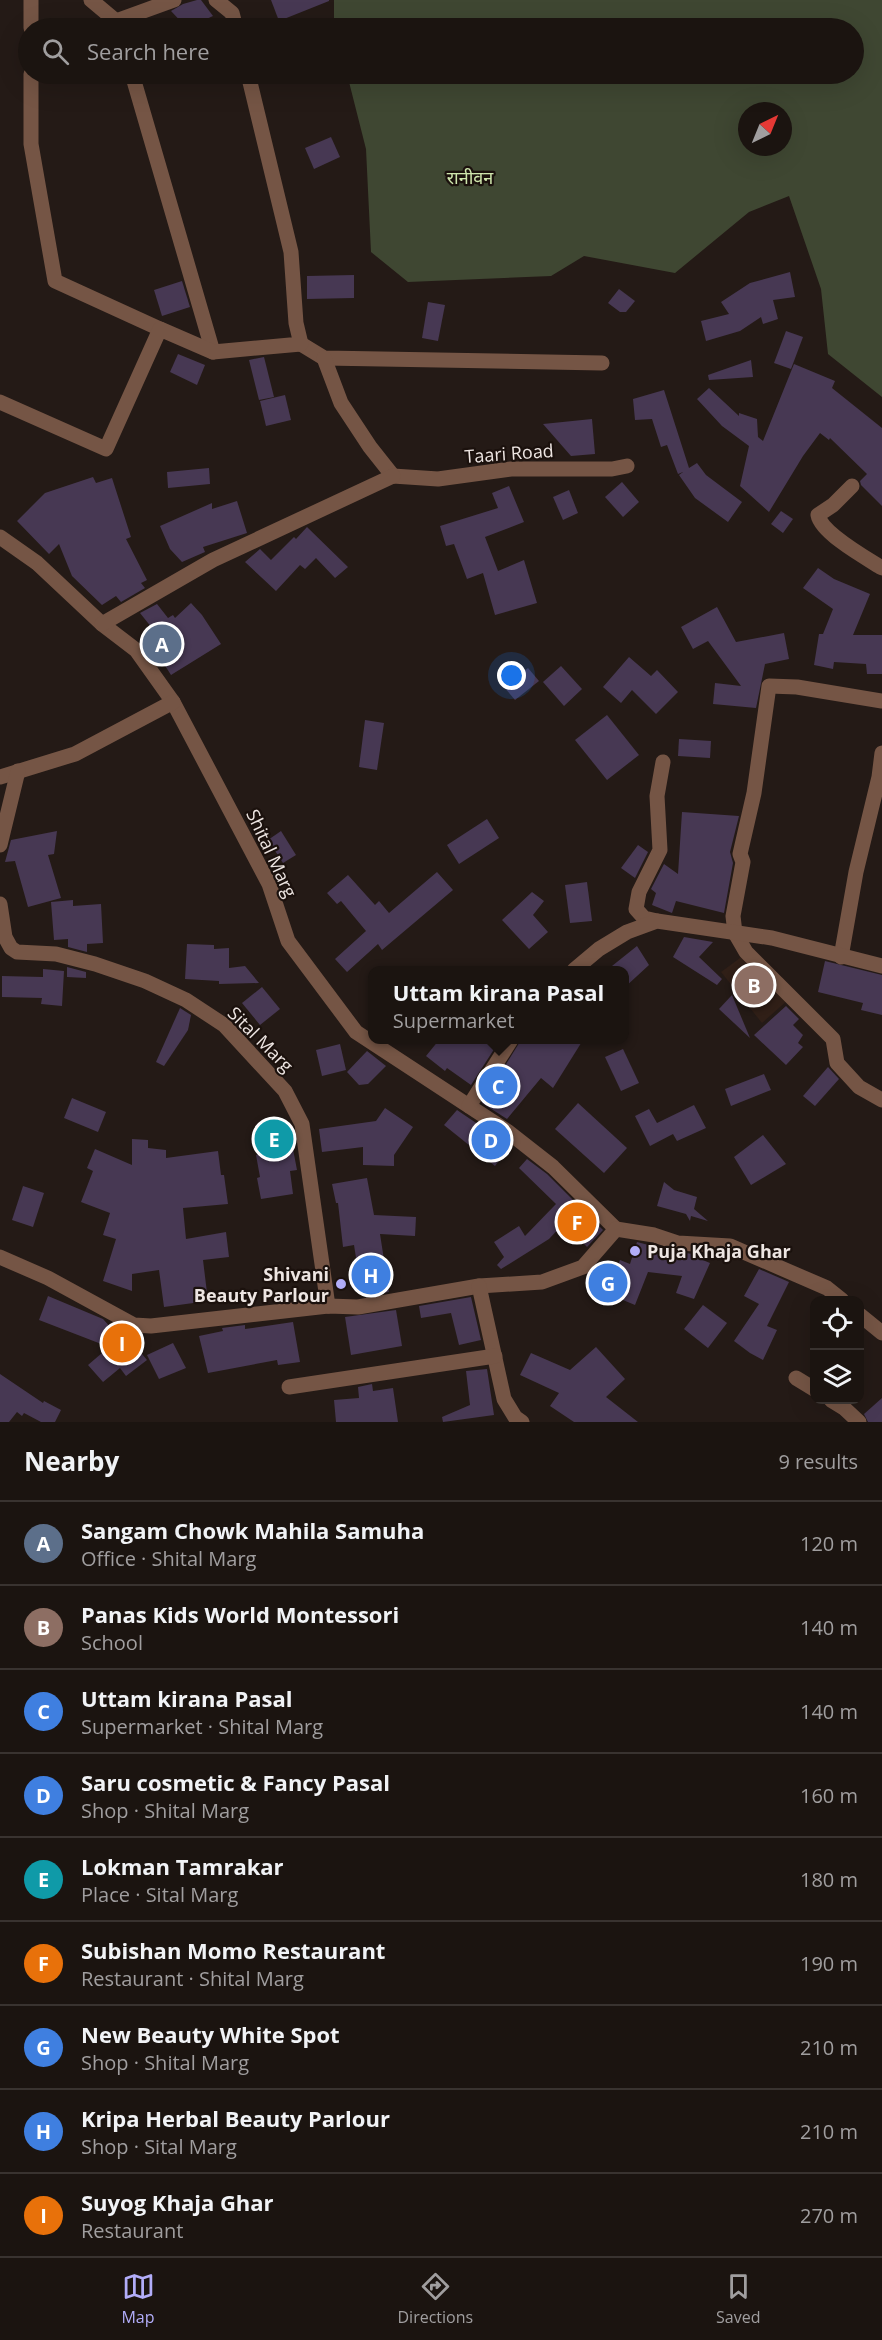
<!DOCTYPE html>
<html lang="en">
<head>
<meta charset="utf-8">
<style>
	body { margin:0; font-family:"Open Sans","Noto Sans Devanagari",sans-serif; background:#241d19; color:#f1f3f6 }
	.controls { position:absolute; right:18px; bottom:18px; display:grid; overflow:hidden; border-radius:12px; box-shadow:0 6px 24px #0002 }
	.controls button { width:54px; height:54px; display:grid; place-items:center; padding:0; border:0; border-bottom:2px solid #393330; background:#1b1410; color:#f1f3f6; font:30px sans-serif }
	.compass { position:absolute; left:738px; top:102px; width:54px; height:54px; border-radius:50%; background:#1b1410; box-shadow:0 6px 24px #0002; rotate:43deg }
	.you { position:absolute; left:512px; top:676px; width:21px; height:21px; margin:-15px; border:4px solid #fff; border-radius:50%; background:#1a73e8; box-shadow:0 0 0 9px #1a73e833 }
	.badge { display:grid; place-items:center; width:39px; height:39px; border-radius:50%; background:#b2adf9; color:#fff; font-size:20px; font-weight:700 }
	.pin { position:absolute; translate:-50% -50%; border:3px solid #fff; box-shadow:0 2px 6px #0006 }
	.popup { position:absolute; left:368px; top:966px; width:261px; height:78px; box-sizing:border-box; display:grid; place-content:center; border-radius:12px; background:#1b1410; filter:drop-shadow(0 2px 4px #0005); font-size:20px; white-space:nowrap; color:#a09e9f }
	.popup b { font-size:22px; color:#f1f3f6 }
	.popup::after { content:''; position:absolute; left:50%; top:100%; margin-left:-12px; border:12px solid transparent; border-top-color:#1b1410 }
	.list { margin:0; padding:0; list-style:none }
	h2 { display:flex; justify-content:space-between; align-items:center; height:78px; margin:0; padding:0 24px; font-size:26px }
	h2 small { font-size:20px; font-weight:400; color:#a09e9f }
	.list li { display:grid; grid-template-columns:39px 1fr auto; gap:18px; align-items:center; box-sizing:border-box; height:84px; padding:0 24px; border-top:2px solid #393330 }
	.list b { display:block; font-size:22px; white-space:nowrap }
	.list p { margin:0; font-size:20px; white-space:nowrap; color:#a09e9f }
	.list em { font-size:20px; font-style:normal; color:#a09e9f }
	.icon { flex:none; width:33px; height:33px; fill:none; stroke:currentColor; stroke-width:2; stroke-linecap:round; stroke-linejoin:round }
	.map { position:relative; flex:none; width:882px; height:1422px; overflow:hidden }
	.search { position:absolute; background:#1b1410; box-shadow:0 6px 24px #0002; left:18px; right:18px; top:18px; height:66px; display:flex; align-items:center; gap:15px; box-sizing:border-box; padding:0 21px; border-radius:33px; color:#a09e9f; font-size:22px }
	.sheet { height:834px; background:#1b1410 }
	nav { display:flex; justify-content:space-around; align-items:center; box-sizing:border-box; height:84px; border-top:2px solid #393330; background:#1b1410; font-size:16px; color:#a09e9f }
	nav a { display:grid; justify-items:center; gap:3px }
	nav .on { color:#b2adf9 }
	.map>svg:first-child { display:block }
</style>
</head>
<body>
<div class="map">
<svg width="882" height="1422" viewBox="0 0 882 1422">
	<rect width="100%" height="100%" fill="#241a16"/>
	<path fill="#301f17" d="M 744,955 L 789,999 L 762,1023 L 721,972 Z"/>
	<path fill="#3f4732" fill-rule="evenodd" d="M 334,0 L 882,0 L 882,397 L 828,354 L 821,289 L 789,196 L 749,212 L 675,273 L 584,256 L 551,276 L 408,282 L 371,252 L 366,149 L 347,74 L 854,74 L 854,28 L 336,28 L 334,19 ZM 747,111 L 783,111 L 783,147 L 747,147 Z"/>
	<g fill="#473853">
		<path d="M 197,0 L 201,0 L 213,16 L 187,28 L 171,11 L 183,4 Z"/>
		<path d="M 271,0 L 329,0 L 329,1 L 279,21 Z"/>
		<path d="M 331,137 L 340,157 L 314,169 L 305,148 Z"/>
		<path d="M 790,272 L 795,297 L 773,300 L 778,319 L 763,324 L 761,317 L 740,331 L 706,341 L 701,321 L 729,314 L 721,302 L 750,283 Z"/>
		<path d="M 354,275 L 354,298 L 307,299 L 307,276 Z"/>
		<path d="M 182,281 L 190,307 L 162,316 L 154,290 Z"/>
		<path d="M 619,289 L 635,301 L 626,312 L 620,312 L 608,303 Z"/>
		<path d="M 428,302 L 445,305 L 438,341 L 422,338 Z"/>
		<path d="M 786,331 L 803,337 L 791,369 L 774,363 Z"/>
		<path d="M 178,354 L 205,365 L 197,385 L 170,372 Z"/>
		<path d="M 264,357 L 274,397 L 259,400 L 249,360 Z"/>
		<path d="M 751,360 L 753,377 L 709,380 L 708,375 Z"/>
		<path d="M 794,364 L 835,381 L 832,388 L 882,428 L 882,506 L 861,485 L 860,481 L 867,474 L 830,438 L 829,440 L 820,433 L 803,456 L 769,512 L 740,486 L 749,446 L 722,426 L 697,399 L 709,388 L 739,416 L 739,413 L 757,419 L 758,437 L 763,441 Z"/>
		<path d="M 664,390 L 689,468 L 697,463 L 706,475 L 742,502 L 728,522 L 695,498 L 679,475 L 683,472 L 678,474 L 667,445 L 661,447 L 652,419 L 635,420 L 633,399 Z"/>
		<path d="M 285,395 L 291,420 L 266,426 L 260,401 Z"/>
		<path d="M 592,419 L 595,454 L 571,456 L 543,424 Z"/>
		<path d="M 209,468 L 210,484 L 168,488 L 167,472 Z"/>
		<path d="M 93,477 L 96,483 L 112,478 L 131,537 L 126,539 L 147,580 L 141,583 L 145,588 L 121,602 L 116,596 L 102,605 L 72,576 L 59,544 L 49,554 L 17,521 L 45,493 Z"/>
		<path d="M 622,482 L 639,502 L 623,517 L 605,497 Z"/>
		<path d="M 509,486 L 524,522 L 485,537 L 498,571 L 524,560 L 537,603 L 495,615 L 483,573 L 467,579 L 454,544 L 446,546 L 440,526 L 498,508 L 492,493 Z"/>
		<path d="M 569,490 L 578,513 L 563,520 L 553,497 Z"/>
		<path d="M 237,501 L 247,533 L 203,547 L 205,552 L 182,562 L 170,549 L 160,526 L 212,503 L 212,509 Z"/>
		<path d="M 781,511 L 793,519 L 783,533 L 771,524 Z"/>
		<path d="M 307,527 L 348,567 L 335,578 L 316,558 L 305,569 L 300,565 L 276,591 L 245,562 L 260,549 L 271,560 L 294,537 L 296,539 Z"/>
		<path d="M 818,568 L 834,579 L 870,594 L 853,635 L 882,635 L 882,674 L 867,674 L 866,664 L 834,662 L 833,669 L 814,665 L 819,634 L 823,634 L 833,609 L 803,588 Z"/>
		<path d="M 191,603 L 202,615 L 221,644 L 171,675 L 155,650 L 164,643 L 140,613 L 157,604 L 168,618 L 173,615 L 175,618 Z"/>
		<path d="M 717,607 L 736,642 L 784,633 L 789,659 L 765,664 L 756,708 L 713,704 L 715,683 L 741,686 L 708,641 L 693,649 L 681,627 Z"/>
		<path d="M 629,657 L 651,676 L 657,670 L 678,692 L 656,714 L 632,690 L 621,703 L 603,687 Z"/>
		<path d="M 561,666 L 582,689 L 564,706 L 543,682 Z"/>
		<path d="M 528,668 L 539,681 L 515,700 L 504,687 Z"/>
		<path d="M 607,715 L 639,755 L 607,780 L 575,740 Z"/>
		<path d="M 365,720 L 384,723 L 377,770 L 359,767 Z"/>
		<path d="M 679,739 L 711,741 L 710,758 L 678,756 Z"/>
		<path d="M 682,812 L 739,816 L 730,852 L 733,863 L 724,913 L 676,901 L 672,913 L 652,905 L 656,893 L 651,889 L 664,864 L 678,874 Z"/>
		<path d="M 487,819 L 499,838 L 459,864 L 447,845 Z"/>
		<path d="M 57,831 L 54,854 L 48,855 L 61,898 L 28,907 L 15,861 L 5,862 L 11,840 Z"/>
		<path d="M 281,831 L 296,855 L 283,863 L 268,840 Z"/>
		<path d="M 638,845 L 648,852 L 635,878 L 621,868 Z"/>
		<path d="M 437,872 L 453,890 L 382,950 L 378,944 L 347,972 L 335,959 L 366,931 L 341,901 L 337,904 L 327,893 L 348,875 L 375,905 L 379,901 L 389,913 Z"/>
		<path d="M 587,882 L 592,921 L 570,923 L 565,885 Z"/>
		<path d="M 532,892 L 544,901 L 533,915 L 548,932 L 529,949 L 502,920 Z"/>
		<path d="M 73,900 L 73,906 L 101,904 L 103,943 L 87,944 L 87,952 L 68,947 L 68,939 L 54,940 L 51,902 Z"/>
		<path d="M 684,937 L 713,942 L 699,957 L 722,979 L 717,985 L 673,957 Z"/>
		<path d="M 187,944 L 214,945 L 214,949 L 229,948 L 229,968 L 245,966 L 259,983 L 219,984 L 219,981 L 185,979 Z"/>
		<path d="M 637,946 L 649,965 L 624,988 L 624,970 L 607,970 Z"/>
		<path d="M 825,961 L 882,975 L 882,1015 L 861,1010 L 863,1003 L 818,992 Z"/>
		<path d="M 67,967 L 86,972 L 86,978 L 67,977 Z"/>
		<path d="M 43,969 L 64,971 L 62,1006 L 41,1004 L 42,998 L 2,997 L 2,976 L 43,977 Z"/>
		<path d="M 262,987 L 280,1009 L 260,1025 L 242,1003 Z"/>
		<path d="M 732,995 L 750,1038 L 719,1009 Z"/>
		<path d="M 786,1006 L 799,1019 L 793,1025 L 803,1035 L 798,1043 L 803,1047 L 786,1065 L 754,1035 Z"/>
		<path d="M 180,1008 L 191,1015 L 188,1030 L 164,1066 L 156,1062 Z"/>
		<path d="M 439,1040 L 500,1040 L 471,1085 L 447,1068 L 445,1071 L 426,1056 Z"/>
		<path d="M 521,1040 L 583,1040 L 553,1088 L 541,1078 L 507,1119 L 482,1103 Z"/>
		<path d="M 340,1044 L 346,1070 L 322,1076 L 316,1050 Z"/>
		<path d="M 623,1049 L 639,1083 L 621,1091 L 605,1057 Z"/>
		<path d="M 367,1051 L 386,1066 L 368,1084 L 359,1085 L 347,1072 Z"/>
		<path d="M 828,1067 L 839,1079 L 815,1106 L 803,1096 Z"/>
		<path d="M 764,1074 L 771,1090 L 731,1106 L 725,1089 Z"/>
		<path d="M 72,1098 L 106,1112 L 98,1132 L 64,1118 Z"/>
		<path d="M 578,1103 L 627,1148 L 604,1173 L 555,1129 Z"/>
		<path d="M 694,1105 L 706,1128 L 677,1141 L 673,1134 L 650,1146 L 635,1116 L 649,1109 L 657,1123 Z"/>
		<path d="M 385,1108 L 413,1127 L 394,1155 L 394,1166 L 363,1165 L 363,1147 L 322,1152 L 319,1129 L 376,1121 Z"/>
		<path d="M 457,1110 L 510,1146 L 495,1166 L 444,1125 Z"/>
		<path d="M 288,1123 L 297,1170 L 290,1171 L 293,1194 L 261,1199 L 257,1178 L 260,1177 L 256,1155 L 260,1154 L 256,1132 L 268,1130 L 267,1127 Z"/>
		<path d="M 763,1135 L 786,1164 L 751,1185 L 734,1157 Z"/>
		<path d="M 132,1139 L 148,1140 L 148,1148 L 166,1150 L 166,1158 L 218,1151 L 221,1175 L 224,1175 L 228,1204 L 183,1208 L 186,1239 L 226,1232 L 229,1257 L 203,1260 L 208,1301 L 164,1307 L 159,1270 L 132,1274 L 132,1291 L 103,1281 L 116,1239 L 103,1235 L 110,1213 L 81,1202 L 93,1171 L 87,1168 L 95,1149 L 132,1165 Z"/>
		<path d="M 527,1159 L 547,1174 L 603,1230 L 587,1247 L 564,1223 L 549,1239 L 501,1269 L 497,1265 L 504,1257 L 494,1242 L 519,1226 L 525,1236 L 556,1204 L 519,1168 Z"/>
		<path d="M 367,1178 L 374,1215 L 416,1217 L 415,1236 L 380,1234 L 389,1292 L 362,1296 L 354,1245 L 343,1247 L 338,1203 L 336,1203 L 332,1184 Z"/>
		<path d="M 664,1182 L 674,1190 L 697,1197 L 694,1209 L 708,1221 L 691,1216 L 690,1221 L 686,1214 L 657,1206 Z"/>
		<path d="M 23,1186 L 44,1193 L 33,1227 L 12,1220 Z"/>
		<path d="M 637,1242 L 675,1252 L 694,1254 L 693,1256 L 710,1263 L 694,1299 L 676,1293 L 682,1276 L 648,1272 L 635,1305 L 606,1293 L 620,1260 L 630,1264 Z"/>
		<path d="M 759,1269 L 789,1282 L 767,1326 L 777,1330 L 763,1360 L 750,1353 L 734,1341 L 759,1304 L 744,1296 Z"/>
		<path d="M 48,1296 L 103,1319 L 122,1340 L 127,1336 L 147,1360 L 126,1376 L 120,1368 L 103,1382 L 88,1365 L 109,1347 L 39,1320 Z"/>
		<path d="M 471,1297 L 481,1340 L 459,1345 L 451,1313 L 421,1318 L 419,1306 Z"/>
		<path d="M 703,1305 L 727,1323 L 708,1348 L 684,1329 Z"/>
		<path d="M 396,1310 L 402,1346 L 351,1355 L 345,1317 Z"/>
		<path d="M 293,1322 L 300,1362 L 278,1365 L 277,1360 L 208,1373 L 199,1336 L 223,1331 L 222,1328 L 245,1325 L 245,1329 Z"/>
		<path d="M 173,1343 L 186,1368 L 159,1379 L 147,1355 Z"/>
		<path d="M 596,1347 L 625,1379 L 606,1397 L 638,1422 L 574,1422 L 550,1406 L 559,1393 L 520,1375 L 531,1353 L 570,1370 Z"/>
		<path d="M 487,1369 L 494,1415 L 443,1422 L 442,1417 L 470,1405 L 466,1371 Z"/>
		<path d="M 0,1374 L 43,1403 L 44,1401 L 61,1410 L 55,1422 L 41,1422 L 24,1413 L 22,1416 L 17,1412 L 9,1422 L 0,1422 Z"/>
		<path d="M 372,1384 L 373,1391 L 393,1388 L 398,1422 L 336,1422 L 334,1400 L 359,1398 L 358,1387 Z"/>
		<path d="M 882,1398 L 882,1422 L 868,1422 L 864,1414 Z"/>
	</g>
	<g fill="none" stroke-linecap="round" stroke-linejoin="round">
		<g stroke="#755545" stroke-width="15">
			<path d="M 91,0 L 116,21 L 174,0"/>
			<path d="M 216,0 L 232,13 L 236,28"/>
			<path d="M 31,28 L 31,0"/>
			<path d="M 31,74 L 31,144 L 55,281 L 160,329"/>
			<path d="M 132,74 L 213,352"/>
			<path d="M 301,344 L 324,358 L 602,363"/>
			<path d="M 324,358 L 341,403 L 370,447 L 393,476"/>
			<path d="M 0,402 L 106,449 L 160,329 L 213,352 L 301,344 L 296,323 L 291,252 L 248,74"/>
			<path d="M 393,476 L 438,479 L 511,469 L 612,469 L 627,466"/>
			<path d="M 852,486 L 833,505 L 818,515 C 821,533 866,558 882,568"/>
			<path d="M 0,537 L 37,563 L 102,624 L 136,650 L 173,702 L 269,884 L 288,941 L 356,1032 L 507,1131 L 553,1167 L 616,1229"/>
			<path d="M 102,624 L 213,560 L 393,476"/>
			<path d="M 882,701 L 797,687 L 769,686 L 754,793 L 740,854 L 743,862 L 733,916 L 735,933 L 746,952 L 833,1039 L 837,1063 L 859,1087 L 882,1100"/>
			<path d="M 0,777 L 75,754 L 173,702"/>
			<path d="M 0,845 L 18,771"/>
			<path d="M 0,904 L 5,937 L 11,948 L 17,952 L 56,954 L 95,964 L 145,981 L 186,1000 L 224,1025 L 285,1091 L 302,1124 L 328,1306"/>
			<path d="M 657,921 L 644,918 L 636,909 L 639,892 L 660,850 L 657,796 L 663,762"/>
			<path d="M 841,957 L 856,872 L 879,777 L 882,753"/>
			<path d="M 574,970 L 599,949 L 627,932 L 657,921 L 772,938 L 882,966"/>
			<path d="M 469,1106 L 511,1040"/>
			<path d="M 616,1229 L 654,1235 L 678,1243 L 730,1246 L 827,1288 L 842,1300"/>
			<path d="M 0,1257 L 48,1278 L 134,1325 L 151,1326 L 328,1306 L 358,1307 L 479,1286 L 542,1282 L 583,1267 L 616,1229"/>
			<path d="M 479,1286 L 504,1399 L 515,1417 L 522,1422"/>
			<path d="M 860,1315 L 882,1333"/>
			<path d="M 796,1378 L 814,1389"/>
			<path d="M 289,1387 L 495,1356"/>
			<path d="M 831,1400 L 844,1408 L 859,1422"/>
		</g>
	</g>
	<g fill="#b2adf9" stroke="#1b110d" stroke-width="2">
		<circle cx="635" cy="1251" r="6"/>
		<circle cx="341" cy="1284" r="6"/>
	</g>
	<g text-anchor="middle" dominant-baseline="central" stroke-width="4.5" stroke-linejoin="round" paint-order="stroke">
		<g font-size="18" fill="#cfe6ad" stroke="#1b110d">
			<text x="470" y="177">रानीवन</text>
		</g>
		<g font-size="18" fill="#ede5e2" stroke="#1b110d">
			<text transform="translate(509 453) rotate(-4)">Taari Road</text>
			<text transform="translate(272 853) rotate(65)">Shital Marg</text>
			<text transform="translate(261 1039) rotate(45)">Sital Marg</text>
		</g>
		<g font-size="18" font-weight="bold" fill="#ede5e2" stroke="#1b110d" text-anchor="start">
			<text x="647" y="1251">Puja Khaja Ghar</text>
			<text x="329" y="1274" text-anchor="end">Shivani<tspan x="329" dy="21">Beauty Parlour</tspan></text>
		</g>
	</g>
</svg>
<div class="controls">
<button><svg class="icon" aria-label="locate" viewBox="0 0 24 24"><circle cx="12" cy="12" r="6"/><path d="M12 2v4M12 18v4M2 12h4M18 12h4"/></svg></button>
<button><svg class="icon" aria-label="layers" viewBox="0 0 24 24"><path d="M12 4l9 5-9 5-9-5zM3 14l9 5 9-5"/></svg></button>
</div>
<svg class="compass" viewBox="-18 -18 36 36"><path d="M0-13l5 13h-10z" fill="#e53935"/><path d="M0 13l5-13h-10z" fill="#a09e9f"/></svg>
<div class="you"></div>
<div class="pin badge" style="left:162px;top:644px;background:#5c6f8a">A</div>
<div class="pin badge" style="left:754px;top:985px;background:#8d6e63">B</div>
<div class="pin badge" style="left:498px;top:1086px;background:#3f7fe0">C</div>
<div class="popup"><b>Uttam kirana Pasal</b>Supermarket</div>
<div class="pin badge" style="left:491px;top:1140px;background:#3f7fe0">D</div>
<div class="pin badge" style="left:274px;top:1139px;background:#0f9aa8">E</div>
<div class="pin badge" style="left:577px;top:1222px;background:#e8710a">F</div>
<div class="pin badge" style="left:608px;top:1283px;background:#3f7fe0">G</div>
<div class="pin badge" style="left:371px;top:1275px;background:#3f7fe0">H</div>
<div class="pin badge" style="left:122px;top:1343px;background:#e8710a">I</div>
<div class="search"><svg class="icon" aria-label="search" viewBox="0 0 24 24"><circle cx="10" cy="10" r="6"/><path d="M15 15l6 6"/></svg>Search here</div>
</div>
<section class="sheet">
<h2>Nearby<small>9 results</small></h2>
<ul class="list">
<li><span class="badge" style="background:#5c6f8a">A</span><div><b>Sangam Chowk Mahila Samuha</b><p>Office · Shital Marg</p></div><em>120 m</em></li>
<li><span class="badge" style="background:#8d6e63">B</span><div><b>Panas Kids World Montessori</b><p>School</p></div><em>140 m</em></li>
<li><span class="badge" style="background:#3f7fe0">C</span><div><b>Uttam kirana Pasal</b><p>Supermarket · Shital Marg</p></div><em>140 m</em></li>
<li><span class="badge" style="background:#3f7fe0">D</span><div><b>Saru cosmetic &amp; Fancy Pasal</b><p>Shop · Shital Marg</p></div><em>160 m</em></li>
<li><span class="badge" style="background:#0f9aa8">E</span><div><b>Lokman Tamrakar</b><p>Place · Sital Marg</p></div><em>180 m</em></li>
<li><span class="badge" style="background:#e8710a">F</span><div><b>Subishan Momo Restaurant</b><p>Restaurant · Shital Marg</p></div><em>190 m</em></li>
<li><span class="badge" style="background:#3f7fe0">G</span><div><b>New Beauty White Spot</b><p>Shop · Shital Marg</p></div><em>210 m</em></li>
<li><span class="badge" style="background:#3f7fe0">H</span><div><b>Kripa Herbal Beauty Parlour</b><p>Shop · Sital Marg</p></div><em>210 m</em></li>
<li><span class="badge" style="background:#e8710a">I</span><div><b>Suyog Khaja Ghar</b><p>Restaurant</p></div><em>270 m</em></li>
</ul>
</section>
<nav>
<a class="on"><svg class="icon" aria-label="map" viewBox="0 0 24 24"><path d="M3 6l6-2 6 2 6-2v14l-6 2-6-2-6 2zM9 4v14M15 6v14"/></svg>Map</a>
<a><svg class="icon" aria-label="directions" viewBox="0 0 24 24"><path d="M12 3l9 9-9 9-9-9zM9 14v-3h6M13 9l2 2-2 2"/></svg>Directions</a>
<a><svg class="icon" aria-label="saved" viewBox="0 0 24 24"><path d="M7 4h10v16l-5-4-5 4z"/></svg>Saved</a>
</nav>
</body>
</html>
